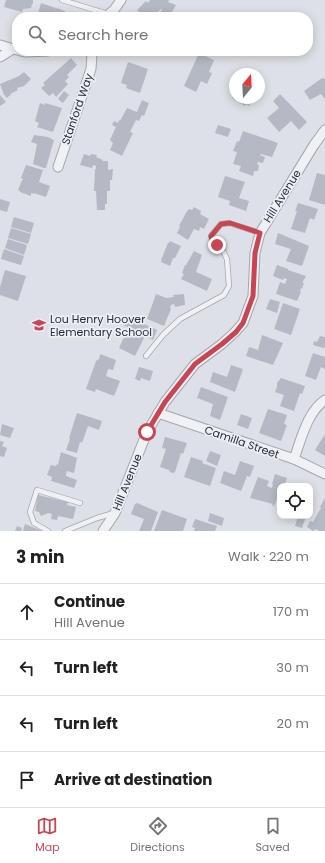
<!DOCTYPE html>
<html lang="en">
<head>
<meta charset="utf-8">
<style>
	body { margin:0; font-family:Poppins,sans-serif; background:#f6f6f6; color:#202124 }
	.controls { position:absolute; right:12px; bottom:12px; display:grid; overflow:hidden; border-radius:8px; box-shadow:0 2px 10px #0003 }
	.controls button { width:36px; height:36px; display:grid; place-items:center; padding:0; border:0; border-bottom:1px solid #e0e0e0; background:#fff; color:#202124; font:20px sans-serif }
	.compass { position:absolute; left:229px; top:68px; width:36px; height:36px; border-radius:50%; background:#fff; box-shadow:0 2px 10px #0003; rotate:18deg }
	.stop { position:absolute; width:12px; height:12px; margin:-9px; border:3px solid #c74654; border-radius:50%; background:#fff }
	.stop.end { background:#c74654; border-color:#fff; box-shadow:0 1px 4px #0008 }
	.list { margin:0; padding:0; list-style:none }
	h2 { display:flex; justify-content:space-between; align-items:center; height:52px; margin:0; padding:0 16px; font-size:17px }
	h2 small { font-size:13px; font-weight:400; color:#757577 }
	.list li { display:grid; grid-template-columns:26px 1fr auto; gap:12px; align-items:center; box-sizing:border-box; height:56px; padding:0 16px; border-top:1px solid #e0e0e0 }
	.list b { display:block; font-size:15px; white-space:nowrap }
	.list p { margin:0; font-size:13px; white-space:nowrap; color:#757577 }
	.list em { font-size:13px; font-style:normal; color:#757577 }
	.icon { flex:none; width:22px; height:22px; fill:none; stroke:currentColor; stroke-width:2; stroke-linecap:round; stroke-linejoin:round }
	.map { position:relative; flex:none; width:325px; height:531px; overflow:hidden }
	.search { position:absolute; background:#fff; box-shadow:0 2px 10px #0003; left:12px; right:12px; top:12px; height:44px; display:flex; align-items:center; gap:10px; box-sizing:border-box; padding:0 14px; border-radius:16px; color:#757577; font-size:15px }
	.sheet { height:276px; background:#fff }
	nav { display:flex; justify-content:space-around; align-items:center; box-sizing:border-box; height:56px; border-top:1px solid #e0e0e0; background:#fff; font-size:11px; color:#757577 }
	nav a { display:grid; justify-items:center; gap:2px }
	nav .on { color:#c74654 }
	.map>svg:first-child { display:block }
</style>
</head>
<body>
<div class="map">
<svg width="325" height="531" viewBox="0 0 325 531">
	<rect width="100%" height="100%" fill="#dde0e6"/>
	<g fill="#b5b9c3">
		<path d="M 6,0 L 33,0 L 33,4 L 32,4 L 31,8 L 23,9 L 22,12 L 4,7 Z"/>
		<path d="M 150,0 L 169,0 L 168,2 L 176,5 L 169,17 L 160,14 L 162,9 L 161,9 L 153,17 L 144,17 L 137,10 L 146,1 L 148,3 Z"/>
		<path d="M 41,3 L 56,8 L 55,10 L 57,8 L 65,11 L 64,17 L 37,17 Z"/>
		<path d="M 199,53 L 214,60 L 209,72 L 212,73 L 207,84 L 201,81 L 196,92 L 184,86 Z"/>
		<path d="M 71,58 L 77,65 L 67,75 L 69,77 L 65,81 L 68,84 L 56,97 L 53,93 L 49,96 L 41,88 L 45,85 L 43,83 Z"/>
		<path d="M 128,62 L 148,69 L 140,93 L 126,88 L 127,85 L 121,83 Z"/>
		<path d="M 24,72 L 31,79 L 24,86 L 17,88 L 18,90 L 10,94 L 11,95 L 6,98 L 5,95 L 4,95 L 0,84 L 19,76 Z"/>
		<path d="M 322,78 L 325,79 L 325,99 L 321,94 L 310,100 L 304,91 Z"/>
		<path d="M 64,91 L 69,95 L 63,103 L 58,99 Z"/>
		<path d="M 235,93 L 235,98 L 253,98 L 249,106 L 246,104 L 245,106 L 232,98 Z"/>
		<path d="M 280,94 L 307,122 L 299,130 L 291,121 L 279,132 L 267,118 L 279,108 L 273,101 Z"/>
		<path d="M 0,95 L 6,102 L 0,106 Z"/>
		<path d="M 142,100 L 149,103 L 144,116 L 142,115 L 139,121 L 136,120 L 130,132 L 133,133 L 122,156 L 110,150 L 113,143 L 110,140 L 116,127 L 112,125 L 114,121 L 118,123 L 119,120 L 120,121 L 127,108 L 137,112 Z"/>
		<path d="M 40,103 L 45,105 L 45,103 L 62,108 L 53,132 L 37,127 L 39,123 L 35,121 Z"/>
		<path d="M 218,125 L 231,129 L 228,137 L 215,133 Z"/>
		<path d="M 243,131 L 278,143 L 272,157 L 261,154 L 260,155 L 265,157 L 263,163 L 258,162 L 257,163 L 259,166 L 258,171 L 254,171 L 253,176 L 239,171 L 241,166 L 233,164 L 237,152 L 233,151 L 237,141 L 239,142 Z"/>
		<path d="M 34,135 L 48,137 L 54,140 L 46,168 L 44,168 L 33,164 L 37,144 L 31,142 Z"/>
		<path d="M 84,154 L 90,156 L 91,154 L 97,155 L 96,157 L 103,160 L 102,161 L 108,161 L 108,170 L 113,169 L 112,180 L 110,180 L 110,191 L 107,191 L 107,204 L 105,204 L 105,210 L 97,210 L 96,191 L 94,191 L 95,169 L 96,169 L 96,166 L 93,165 L 92,168 L 80,165 Z"/>
		<path d="M 26,165 L 43,170 L 39,182 L 50,186 L 46,197 L 34,193 L 34,194 L 31,193 L 31,196 L 20,192 L 20,191 L 18,190 L 22,180 L 23,180 L 23,179 L 21,178 Z"/>
		<path d="M 317,173 L 325,175 L 325,205 L 309,200 Z"/>
		<path d="M 225,176 L 245,182 L 239,198 L 249,201 L 246,211 L 229,205 L 230,201 L 218,197 Z"/>
		<path d="M 0,199 L 10,202 L 7,212 L 0,210 Z"/>
		<path d="M 298,203 L 318,209 L 314,220 L 310,218 L 305,233 L 291,229 L 297,211 L 295,211 Z"/>
		<path d="M 194,207 L 201,211 L 200,214 L 209,219 L 204,229 L 200,227 L 199,231 L 194,229 L 188,240 L 177,233 L 180,227 L 179,226 L 186,213 L 189,209 L 192,210 Z"/>
		<path d="M 14,217 L 34,223 L 31,233 L 11,227 Z"/>
		<path d="M 11,228 L 31,234 L 28,244 L 8,238 Z"/>
		<path d="M 278,233 L 309,246 L 302,266 L 286,261 L 291,249 L 275,244 Z"/>
		<path d="M 8,239 L 27,245 L 24,255 L 5,248 Z"/>
		<path d="M 170,241 L 181,246 L 175,258 L 173,258 L 170,266 L 161,262 L 162,260 L 161,260 L 168,243 L 169,243 Z"/>
		<path d="M 4,249 L 24,256 L 21,265 L 1,259 Z"/>
		<path d="M 194,251 L 202,255 L 196,272 L 212,279 L 207,291 L 181,279 L 184,274 L 182,273 L 185,265 L 186,265 Z"/>
		<path d="M 277,265 L 288,269 L 288,270 L 306,276 L 302,283 L 304,283 L 302,289 L 301,288 L 300,291 L 301,292 L 297,301 L 276,294 L 280,282 L 285,284 L 287,279 L 284,278 L 283,280 L 273,276 Z"/>
		<path d="M 5,270 L 26,276 L 18,301 L 0,295 L 0,287 Z"/>
		<path d="M 156,294 L 166,298 L 174,297 L 173,295 L 184,294 L 185,305 L 175,307 L 174,304 L 171,305 L 170,308 L 171,309 L 164,326 L 147,319 Z"/>
		<path d="M 270,299 L 280,302 L 277,313 L 266,309 Z"/>
		<path d="M 283,303 L 300,309 L 291,335 L 274,329 Z"/>
		<path d="M 127,316 L 157,330 L 153,340 L 145,336 L 135,356 L 119,348 L 128,329 L 130,331 L 131,329 L 123,325 Z"/>
		<path d="M 262,335 L 283,343 L 273,365 L 246,356 L 249,347 L 258,350 Z"/>
		<path d="M 320,336 L 325,337 L 325,347 L 323,348 L 313,345 L 314,341 L 317,342 Z"/>
		<path d="M 313,353 L 325,357 L 325,369 L 321,367 L 316,380 L 305,376 Z"/>
		<path d="M 100,354 L 116,360 L 113,370 L 108,369 L 106,376 L 120,381 L 114,396 L 96,389 L 95,392 L 86,389 L 96,361 L 99,359 Z"/>
		<path d="M 231,365 L 243,369 L 235,392 L 210,382 L 213,372 L 227,377 Z"/>
		<path d="M 139,367 L 153,371 L 150,381 L 141,378 L 140,381 L 135,379 Z"/>
		<path d="M 281,378 L 305,386 L 302,394 L 300,393 L 294,411 L 280,406 L 284,395 L 275,392 L 277,387 L 277,383 Z"/>
		<path d="M 201,387 L 228,397 L 220,420 L 210,416 L 213,404 L 197,398 Z"/>
		<path d="M 268,409 L 287,415 L 284,424 L 287,425 L 281,441 L 259,433 Z"/>
		<path d="M 77,413 L 102,421 L 99,430 L 88,426 L 82,443 L 80,442 L 77,453 L 66,450 L 70,439 L 69,438 Z"/>
		<path d="M 241,414 L 252,418 L 248,429 L 237,425 Z"/>
		<path d="M 2,424 L 14,428 L 10,438 L 0,435 Z"/>
		<path d="M 325,434 L 325,456 L 315,450 Z"/>
		<path d="M 165,437 L 187,443 L 183,454 L 181,453 L 175,472 L 173,473 L 170,472 L 169,470 L 160,467 L 166,449 L 162,448 Z"/>
		<path d="M 0,441 L 4,442 L 2,446 L 7,448 L 4,457 L 0,456 Z"/>
		<path d="M 210,451 L 221,455 L 217,466 L 206,461 Z"/>
		<path d="M 61,452 L 77,458 L 74,473 L 67,471 L 66,474 L 66,476 L 77,480 L 74,488 L 51,481 L 52,477 L 47,475 L 51,465 L 56,466 L 57,464 L 58,465 Z"/>
		<path d="M 191,457 L 203,461 L 202,463 L 216,468 L 210,486 L 184,477 Z"/>
		<path d="M 240,461 L 254,466 L 250,477 L 247,476 L 241,491 L 220,483 L 224,471 L 235,475 Z"/>
		<path d="M 275,474 L 287,478 L 284,486 L 280,486 L 280,492 L 274,506 L 272,506 L 273,504 L 250,498 L 258,477 L 269,481 L 267,486 L 272,488 L 273,484 L 272,484 Z"/>
		<path d="M 38,495 L 68,502 L 67,505 L 76,507 L 73,519 L 58,516 L 57,520 L 51,519 L 52,514 L 48,513 L 41,516 L 39,512 L 35,511 Z"/>
		<path d="M 325,498 L 325,531 L 319,531 L 316,529 L 313,531 L 307,527 L 310,521 L 313,522 L 321,508 L 320,507 Z"/>
		<path d="M 137,503 L 158,512 L 151,531 L 139,531 L 144,519 L 131,514 L 135,504 Z"/>
		<path d="M 162,510 L 187,519 L 183,531 L 154,531 Z"/>
		<path d="M 210,513 L 224,518 L 222,526 L 208,521 Z"/>
		<path d="M 289,516 L 306,516 L 302,528 L 295,526 L 297,519 Z"/>
		<path d="M 195,519 L 217,526 L 215,531 L 194,531 L 195,528 L 192,527 Z"/>
		<path d="M 25,524 L 42,531 L 23,531 Z"/>
		<path d="M 17,526 L 22,528 L 21,531 L 15,531 Z"/>
	</g>
	<g fill="none" stroke-linecap="round" stroke-linejoin="round">
		<defs>
			<g id="service">
				<path d="M 62,0 L 108,14"/>
				<path d="M 146,356 L 163,335 L 180,319 L 224,295 L 229,286 L 227,259 L 223,251 L 212,240 L 211,236 L 221,224 L 229,223 L 260,233"/>
				<path d="M 48,531 L 34,523 L 30,512 L 37,490 L 80,503"/>
				<path d="M 65,531 L 97,518 L 114,513"/>
			</g>
			<g id="minor">
				<path d="M 105,17 L 114,10 L 121,0"/>
				<path d="M 0,45 L 17,50"/>
				<path d="M 21,51 L 26,52 L 48,51"/>
				<path d="M 0,57 L 13,49"/>
				<path d="M 58,167 L 91,69 L 92,54 L 91,51"/>
				<path d="M 158,413 L 294,459 L 325,474"/>
				<path d="M 294,459 C 301,440 307,412 325,400"/>
				<path d="M 103,531 L 115,513 L 147,432 L 165,402 L 195,364 L 222,344 L 235,332 L 243,323 L 253,296 L 255,253 L 260,233 L 314,145 L 325,130"/>
			</g>
		</defs>
		<use href="#service" stroke="#a3a7b0" stroke-width="6"/>
		<use href="#minor" stroke="#a3a7b0" stroke-width="11"/>
		<use href="#service" stroke="#f0f1f5" stroke-width="4.5"/>
		<use href="#minor" stroke="#f0f1f5" stroke-width="9"/>
	</g>
	<g fill="none" stroke-linecap="round" stroke-linejoin="round">
		<path stroke="#c74654" stroke-width="5" d="M 147,432 L 165,402 L 195,364 L 222,344 L 236,332 L 243,323 L 253,296 L 255,253 L 260,233 L 230,223 L 221,224 L 211,236 L 212,240 L 217,245"/>
	</g>
	<defs>
		<symbol id="school-bare" viewBox="-9 -9 18 18"><path d="M0-5L7-2L0 1L-7-2ZM-4 1L0 2.5L4 1V4Q0 6-4 4Z" fill="#c74654" stroke="#eceff4" stroke-width="2.5" paint-order="stroke"/></symbol>
	</defs>
	<g fill-rule="evenodd">
		<use href="#school-bare" x="29" y="315" width="20" height="20"/>
	</g>
	<g text-anchor="middle" dominant-baseline="central" stroke-width="3.5" stroke-linejoin="round" paint-order="stroke">
		<g font-size="11" fill="#272e3c" stroke="#eceff4">
			<text transform="translate(77 109) rotate(-71)">Stanford Way</text>
			<text transform="translate(282 196) rotate(-58)">Hill Avenue</text>
			<text transform="translate(242 442) rotate(19)">Camilla Street</text>
			<text transform="translate(127 482) rotate(-68)">Hill Avenue</text>
		</g>
		<g font-size="11" fill="#272e3c" stroke="#eceff4" text-anchor="start">
			<text x="50" y="319">Lou Henry Hoover<tspan x="50" dy="13">Elementary School</tspan></text>
		</g>
	</g>
</svg>
<div class="controls">
<button><svg class="icon" aria-label="locate" viewBox="0 0 24 24"><circle cx="12" cy="12" r="6"/><path d="M12 2v4M12 18v4M2 12h4M18 12h4"/></svg></button>
</div>
<svg class="compass" viewBox="-18 -18 36 36"><path d="M0-13l5 13h-10z" fill="#e53935"/><path d="M0 13l5-13h-10z" fill="#757577"/></svg>
<div class="stop" style="left:147px;top:432px"></div>
<div class="stop end" style="left:217px;top:245px"></div>
<div class="search"><svg class="icon" aria-label="search" viewBox="0 0 24 24"><circle cx="10" cy="10" r="6"/><path d="M15 15l6 6"/></svg>Search here</div>
</div>
<section class="sheet">
<h2>3 min<small>Walk · 220 m</small></h2>
<ul class="list">
<li><svg class="icon" aria-label="ahead" viewBox="0 0 24 24"><path d="M12 20V5M6 11l6-6 6 6"/></svg><div><b>Continue</b><p>Hill Avenue</p></div><em>170 m</em></li>
<li><svg class="icon" aria-label="left" viewBox="0 0 24 24"><path d="M17 20v-9H6M10 6l-5 5 5 5"/></svg><div><b>Turn left</b></div><em>30 m</em></li>
<li><svg class="icon" aria-label="left" viewBox="0 0 24 24"><path d="M17 20v-9H6M10 6l-5 5 5 5"/></svg><div><b>Turn left</b></div><em>20 m</em></li>
<li><svg class="icon" aria-label="arrive" viewBox="0 0 24 24"><path d="M6 21V4h12l-3 4 3 4H6"/></svg><div><b>Arrive at destination</b></div></li>
</ul>
</section>
<nav>
<a class="on"><svg class="icon" aria-label="map" viewBox="0 0 24 24"><path d="M3 6l6-2 6 2 6-2v14l-6 2-6-2-6 2zM9 4v14M15 6v14"/></svg>Map</a>
<a><svg class="icon" aria-label="directions" viewBox="0 0 24 24"><path d="M12 3l9 9-9 9-9-9zM9 14v-3h6M13 9l2 2-2 2"/></svg>Directions</a>
<a><svg class="icon" aria-label="saved" viewBox="0 0 24 24"><path d="M7 4h10v16l-5-4-5 4z"/></svg>Saved</a>
</nav>
</body>
</html>
